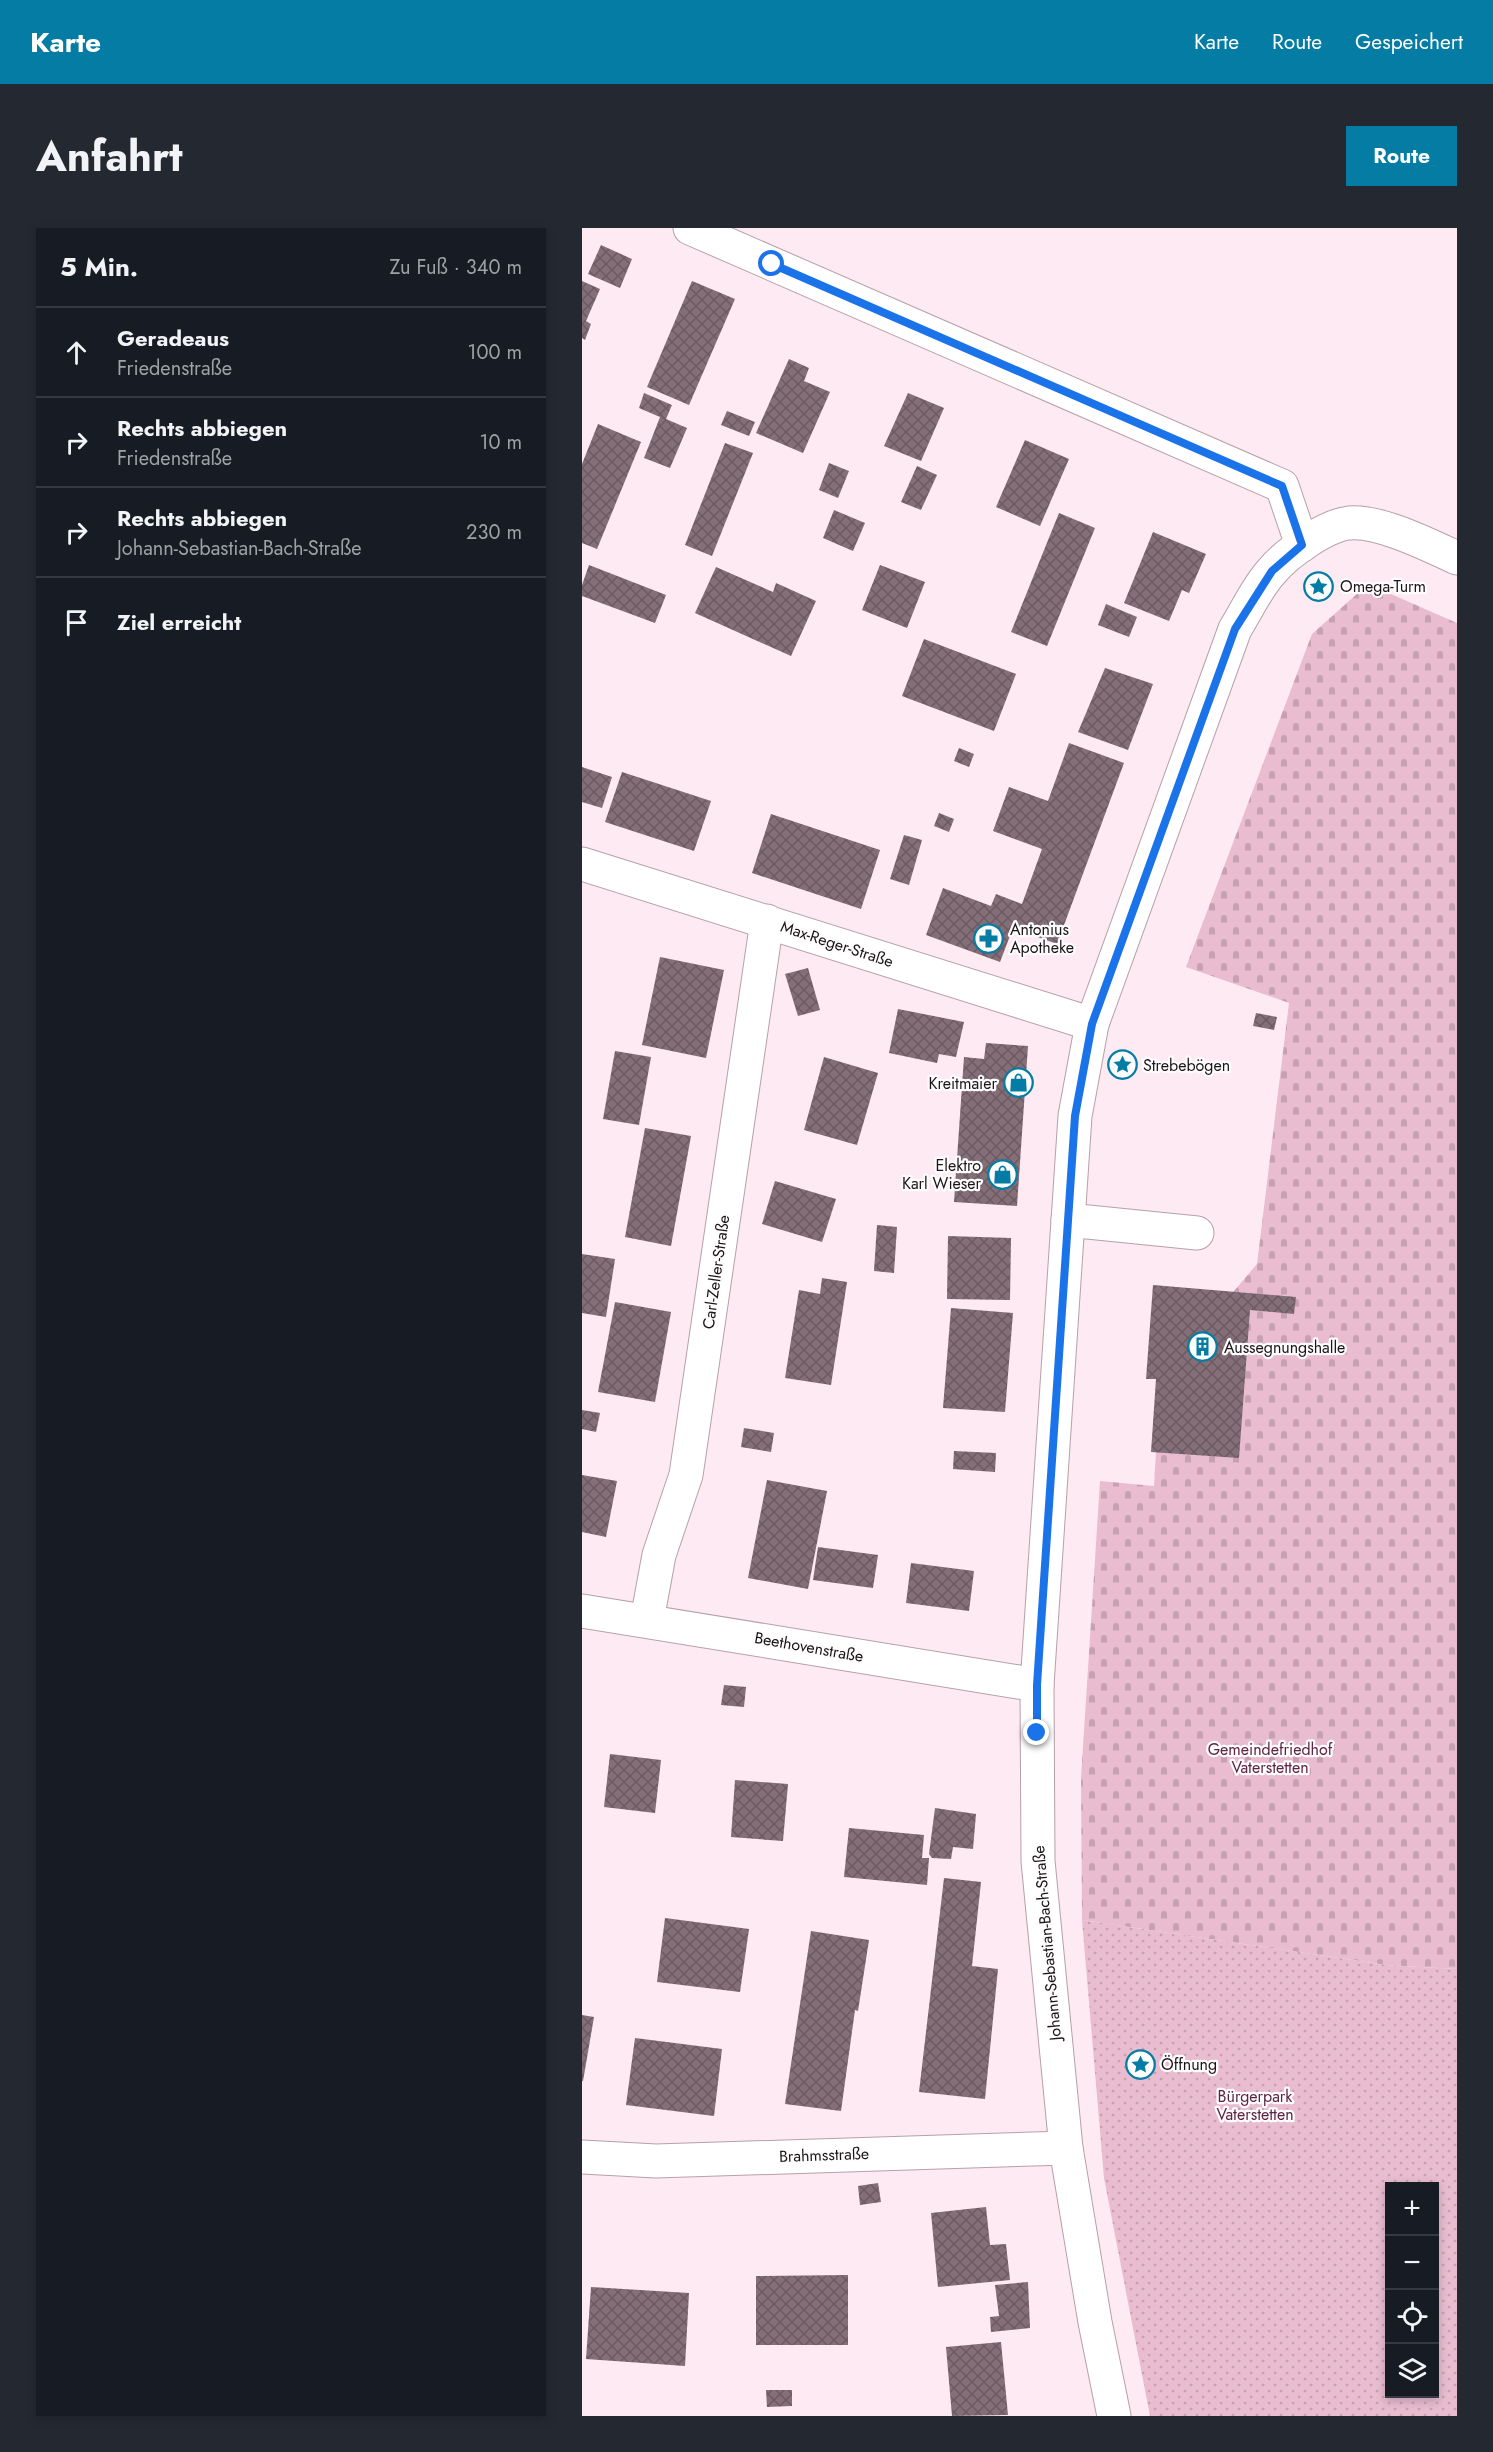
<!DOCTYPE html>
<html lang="de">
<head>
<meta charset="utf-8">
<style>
	body { margin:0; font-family:Jost,sans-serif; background:#242831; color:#f1f3f6 }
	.controls { position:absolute; right:18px; bottom:18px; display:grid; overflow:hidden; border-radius:0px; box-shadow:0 3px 9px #0003 }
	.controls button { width:54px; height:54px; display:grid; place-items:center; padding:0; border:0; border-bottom:2px solid #363941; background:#171b24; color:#f1f3f6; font:30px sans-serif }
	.stop { position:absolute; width:18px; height:18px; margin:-14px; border:4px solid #1a73e8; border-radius:50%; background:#fff }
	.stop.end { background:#1a73e8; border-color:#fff; box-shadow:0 2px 6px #0008 }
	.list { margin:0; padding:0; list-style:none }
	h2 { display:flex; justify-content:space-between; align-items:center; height:78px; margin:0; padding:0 24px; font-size:26px }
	h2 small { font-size:20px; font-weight:400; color:#9ea1a6 }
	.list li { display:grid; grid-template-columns:39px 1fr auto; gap:18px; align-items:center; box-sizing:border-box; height:90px; padding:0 24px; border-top:2px solid #363941 }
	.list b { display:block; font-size:22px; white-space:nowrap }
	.list p { margin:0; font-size:20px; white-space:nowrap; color:#9ea1a6 }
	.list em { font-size:20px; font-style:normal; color:#9ea1a6 }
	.icon { flex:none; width:33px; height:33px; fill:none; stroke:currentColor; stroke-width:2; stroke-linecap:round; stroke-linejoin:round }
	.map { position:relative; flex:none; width:875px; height:2188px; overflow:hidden; border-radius:0px }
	header { display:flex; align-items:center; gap:36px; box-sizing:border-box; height:84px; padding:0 30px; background:#047ca3; color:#fff }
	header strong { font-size:28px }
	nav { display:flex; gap:33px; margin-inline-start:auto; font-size:21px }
	.intro { display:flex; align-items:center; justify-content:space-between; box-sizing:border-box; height:144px; padding:0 36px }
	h1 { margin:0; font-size:42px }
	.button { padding:15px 27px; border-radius:0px; background:#047ca3; color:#fff; font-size:21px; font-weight:700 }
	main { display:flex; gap:36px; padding:0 36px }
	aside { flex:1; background:#171b24; border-radius:0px; box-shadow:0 3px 9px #0003 }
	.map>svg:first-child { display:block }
</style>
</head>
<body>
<header>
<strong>Karte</strong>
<nav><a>Karte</a><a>Route</a><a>Gespeichert</a></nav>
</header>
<div class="intro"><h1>Anfahrt</h1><a class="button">Route</a></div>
<main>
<aside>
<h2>5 Min.<small>Zu Fuß · 340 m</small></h2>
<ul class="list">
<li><svg class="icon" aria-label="ahead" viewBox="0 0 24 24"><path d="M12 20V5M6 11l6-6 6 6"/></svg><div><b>Geradeaus</b><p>Friedenstraße</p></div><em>100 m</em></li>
<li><svg class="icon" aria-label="right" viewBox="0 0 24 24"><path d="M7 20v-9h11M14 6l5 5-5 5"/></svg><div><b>Rechts abbiegen</b><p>Friedenstraße</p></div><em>10 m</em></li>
<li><svg class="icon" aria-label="right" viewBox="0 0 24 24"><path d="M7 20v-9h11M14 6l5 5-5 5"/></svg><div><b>Rechts abbiegen</b><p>Johann-Sebastian-Bach-Straße</p></div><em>230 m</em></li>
<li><svg class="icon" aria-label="arrive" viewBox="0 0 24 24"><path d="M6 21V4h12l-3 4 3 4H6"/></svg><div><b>Ziel erreicht</b></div></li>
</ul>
</aside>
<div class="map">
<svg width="875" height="2188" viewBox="0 0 875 2188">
	<defs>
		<pattern id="cemetery-stones" width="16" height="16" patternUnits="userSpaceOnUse" patternTransform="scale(1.5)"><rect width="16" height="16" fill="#e9bcd0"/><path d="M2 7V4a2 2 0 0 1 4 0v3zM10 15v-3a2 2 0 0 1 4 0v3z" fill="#c7a1b2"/></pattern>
		<pattern id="park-dots" width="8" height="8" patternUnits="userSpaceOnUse" patternTransform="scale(1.5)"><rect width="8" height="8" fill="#e9bcd0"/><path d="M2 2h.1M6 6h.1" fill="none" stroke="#c7a1b2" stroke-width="1.8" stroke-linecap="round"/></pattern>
		<pattern id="building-cross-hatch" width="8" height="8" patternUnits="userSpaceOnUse" patternTransform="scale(1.5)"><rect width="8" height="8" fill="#846f78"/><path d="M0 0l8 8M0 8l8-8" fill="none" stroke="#6b5a61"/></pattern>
	</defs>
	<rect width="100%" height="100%" fill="#feeaf2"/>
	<path fill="url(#cemetery-stones)" d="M 786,356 L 875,395 L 875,1741 L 804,1737 L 500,1692 L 499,1550 L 518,1253 L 572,1258 L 574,1224 L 652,1063 L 675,1036 L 707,775 L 604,739 L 730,406 Z"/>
	<path fill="url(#park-dots)" fill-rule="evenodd" d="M 500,1692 L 804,1737 L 875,1741 L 875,2188 L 568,2188 L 522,1950 ZM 808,1958 L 852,1958 L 852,2166 L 808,2166 Z"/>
	<g fill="url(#building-cross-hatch)">
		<path d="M 19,17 L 50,31 L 38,60 L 6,46 Z"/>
		<path d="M 0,53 L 18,61 L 4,93 L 9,96 L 3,112 L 0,110 Z"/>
		<path d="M 110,53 L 153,71 L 107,177 L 65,159 Z"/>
		<path d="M 207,131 L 227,140 L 222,153 L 248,164 L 221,225 L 174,205 Z"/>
		<path d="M 62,165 L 90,177 L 84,191 L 105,200 L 88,240 L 62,230 L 78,189 L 57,180 Z"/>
		<path d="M 326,165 L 362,180 L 339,233 L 302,218 Z"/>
		<path d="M 145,183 L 173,194 L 167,208 L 139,197 Z"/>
		<path d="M 16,196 L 59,214 L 15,321 L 0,315 L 0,236 Z"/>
		<path d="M 443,212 L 487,231 L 458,298 L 414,279 Z"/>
		<path d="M 143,215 L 171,225 L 130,328 L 103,317 Z"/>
		<path d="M 247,235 L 267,243 L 256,270 L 237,262 Z"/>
		<path d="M 335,238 L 355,247 L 339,282 L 319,274 Z"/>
		<path d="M 252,282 L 283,295 L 271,323 L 241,310 Z"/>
		<path d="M 477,285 L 513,300 L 465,418 L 429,404 Z"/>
		<path d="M 571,304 L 624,326 L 607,365 L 600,362 L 587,393 L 542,375 Z"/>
		<path d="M 7,337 L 84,367 L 73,395 L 0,368 L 0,357 Z"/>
		<path d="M 298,337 L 343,354 L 325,400 L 280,382 Z"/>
		<path d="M 134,339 L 191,364 L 194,355 L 234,373 L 209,428 L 113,385 Z"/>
		<path d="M 524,376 L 555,389 L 547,409 L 516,397 Z"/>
		<path d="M 342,411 L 434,446 L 412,503 L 320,468 Z"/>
		<path d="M 523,440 L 571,456 L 546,522 L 496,504 Z"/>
		<path d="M 487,515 L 542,535 L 475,716 L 431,700 L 418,734 L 344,707 L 361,660 L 409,678 L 414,666 L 440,676 L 460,621 L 411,603 L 427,559 L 466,573 Z"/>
		<path d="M 377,520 L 392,526 L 387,539 L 372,533 Z"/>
		<path d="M 0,539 L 30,549 L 20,580 L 0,574 Z"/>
		<path d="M 40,544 L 129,573 L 112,623 L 23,594 Z"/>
		<path d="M 357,585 L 372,591 L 367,604 L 352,598 Z"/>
		<path d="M 189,586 L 298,622 L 279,681 L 170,645 Z"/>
		<path d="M 322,607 L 340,612 L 327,657 L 308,651 Z"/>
		<path d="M 78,729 L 142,742 L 124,830 L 60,817 Z"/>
		<path d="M 226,740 L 238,782 L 216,788 L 203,746 Z"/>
		<path d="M 316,781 L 382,794 L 374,829 L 357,826 L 355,835 L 307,825 Z"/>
		<path d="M 674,785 L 695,789 L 692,802 L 671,798 Z"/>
		<path d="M 404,815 L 446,818 L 435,978 L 372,974 L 382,829 L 402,831 Z"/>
		<path d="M 33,823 L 69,829 L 57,897 L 21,891 Z"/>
		<path d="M 242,829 L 296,845 L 275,917 L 222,902 Z"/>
		<path d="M 63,900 L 109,908 L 89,1018 L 43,1009 Z"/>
		<path d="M 193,953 L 254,971 L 240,1014 L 180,996 Z"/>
		<path d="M 295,997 L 315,999 L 312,1045 L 292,1043 Z"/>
		<path d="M 366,1008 L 429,1010 L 428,1072 L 365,1071 Z"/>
		<path d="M 0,1026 L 33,1031 L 24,1089 L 0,1085 Z"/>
		<path d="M 240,1050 L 265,1054 L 249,1157 L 203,1150 L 217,1062 L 238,1066 Z"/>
		<path d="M 571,1057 L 714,1069 L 712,1086 L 668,1082 L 657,1230 L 569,1224 L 574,1151 L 564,1151 Z"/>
		<path d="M 33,1074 L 89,1084 L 73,1174 L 16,1164 Z"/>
		<path d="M 369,1080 L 431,1085 L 423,1184 L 361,1180 Z"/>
		<path d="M 0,1182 L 18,1185 L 14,1204 L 0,1201 Z"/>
		<path d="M 162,1200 L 192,1205 L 189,1224 L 159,1219 Z"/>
		<path d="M 372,1223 L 414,1225 L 413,1244 L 371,1241 Z"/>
		<path d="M 0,1247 L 35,1253 L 24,1309 L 0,1304 Z"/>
		<path d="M 185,1252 L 245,1263 L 226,1361 L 166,1350 Z"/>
		<path d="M 236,1319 L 296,1327 L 291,1360 L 231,1352 Z"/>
		<path d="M 329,1335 L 392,1343 L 387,1383 L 324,1375 Z"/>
		<path d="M 142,1457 L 164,1459 L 162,1479 L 139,1477 Z"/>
		<path d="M 28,1526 L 79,1532 L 73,1585 L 22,1579 Z"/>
		<path d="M 153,1552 L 206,1556 L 201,1613 L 149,1609 Z"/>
		<path d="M 353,1580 L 394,1586 L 391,1621 L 371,1619 L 369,1631 L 350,1630 L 347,1626 Z"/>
		<path d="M 267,1600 L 342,1607 L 340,1630 L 347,1630 L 345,1657 L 262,1649 Z"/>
		<path d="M 362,1650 L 399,1654 L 390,1738 L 416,1741 L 403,1871 L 337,1864 Z"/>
		<path d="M 83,1690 L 167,1701 L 158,1764 L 75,1754 Z"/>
		<path d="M 229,1703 L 287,1712 L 276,1783 L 273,1782 L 259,1883 L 203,1876 Z"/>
		<path d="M 0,1787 L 12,1789 L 1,1853 L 0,1853 Z"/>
		<path d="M 53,1810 L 140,1821 L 132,1888 L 44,1877 Z"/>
		<path d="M 296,1955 L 299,1974 L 278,1977 L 276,1958 Z"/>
		<path d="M 404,1979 L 408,2017 L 424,2016 L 428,2052 L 356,2059 L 349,1985 Z"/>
		<path d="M 266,2047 L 266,2117 L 174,2117 L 174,2048 Z"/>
		<path d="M 446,2054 L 448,2100 L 409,2104 L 408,2089 L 417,2088 L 413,2057 Z"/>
		<path d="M 9,2059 L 107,2065 L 103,2138 L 4,2131 Z"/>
		<path d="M 419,2114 L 426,2187 L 370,2188 L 364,2119 Z"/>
		<path d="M 184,2162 L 210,2162 L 210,2178 L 185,2179 Z"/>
	</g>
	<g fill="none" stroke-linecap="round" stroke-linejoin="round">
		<defs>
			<g id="minor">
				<path d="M 108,0 L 700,258 L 720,317"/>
				<path d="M 0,636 L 510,796"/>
				<path d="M 486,992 L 615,1005"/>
				<path d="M 0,1383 L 455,1457"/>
				<path d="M 65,1392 L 77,1327 L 104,1247 L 185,693"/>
				<path d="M 0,1929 L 74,1933 L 484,1920"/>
				<path d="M 532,2188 L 513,2094 L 484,1920 L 456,1633 L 455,1457 L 493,888 L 510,796 L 653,401 C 665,382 675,359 690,343 C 705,325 743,298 767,295 C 797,292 847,317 875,330"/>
			</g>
		</defs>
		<use href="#minor" stroke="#b6a0a9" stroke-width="35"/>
		<use href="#minor" stroke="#fff" stroke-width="33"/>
	</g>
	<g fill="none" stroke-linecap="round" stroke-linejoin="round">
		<path stroke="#1a73e8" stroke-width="8" d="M 190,36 L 700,258 L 720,317 L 690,343 L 653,401 L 510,796 L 493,888 L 455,1457 L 455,1505"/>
	</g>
	<defs>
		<symbol id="sight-ring" viewBox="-11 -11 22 22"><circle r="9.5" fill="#fdfdfd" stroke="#047ca3" stroke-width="1.5"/><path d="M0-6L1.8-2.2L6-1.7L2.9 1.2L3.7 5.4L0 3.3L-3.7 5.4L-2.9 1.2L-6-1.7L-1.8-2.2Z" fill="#047ca3"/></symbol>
		<symbol id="pharmacy-ring" viewBox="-11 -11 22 22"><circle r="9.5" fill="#fdfdfd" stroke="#047ca3" stroke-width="1.5"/><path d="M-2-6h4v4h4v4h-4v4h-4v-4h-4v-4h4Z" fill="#047ca3"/></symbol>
		<symbol id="shop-ring" viewBox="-11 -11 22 22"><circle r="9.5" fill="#fdfdfd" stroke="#047ca3" stroke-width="1.5"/><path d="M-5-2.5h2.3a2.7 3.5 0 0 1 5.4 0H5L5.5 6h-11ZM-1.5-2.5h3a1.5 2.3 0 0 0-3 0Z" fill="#047ca3"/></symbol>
		<symbol id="building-ring" viewBox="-11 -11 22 22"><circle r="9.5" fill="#fdfdfd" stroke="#047ca3" stroke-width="1.5"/><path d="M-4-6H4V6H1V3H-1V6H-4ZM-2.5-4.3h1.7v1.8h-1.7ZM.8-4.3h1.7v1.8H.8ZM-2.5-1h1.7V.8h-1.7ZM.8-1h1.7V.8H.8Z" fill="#047ca3"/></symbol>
	</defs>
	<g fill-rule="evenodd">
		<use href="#sight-ring" x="720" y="342" width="33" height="33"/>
		<use href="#pharmacy-ring" x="390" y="694" width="33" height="33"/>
		<use href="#sight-ring" x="524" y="820" width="33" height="33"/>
		<use href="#shop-ring" x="420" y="838" width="33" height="33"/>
		<use href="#shop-ring" x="404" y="930" width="33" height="33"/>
		<use href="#building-ring" x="604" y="1102" width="33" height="33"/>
		<use href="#sight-ring" x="542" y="1820" width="33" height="33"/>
	</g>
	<g text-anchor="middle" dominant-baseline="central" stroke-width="4.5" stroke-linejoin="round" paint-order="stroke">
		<g font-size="16" fill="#1c1418" stroke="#fdfdfd" text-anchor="start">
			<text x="758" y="358">Omega-Turm</text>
			<text x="428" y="701">Antonius<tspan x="428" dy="18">Apotheke</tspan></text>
			<text x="561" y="837">Strebebögen</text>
			<text x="415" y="855" text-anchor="end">Kreitmaier</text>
			<text x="399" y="937" text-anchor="end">Elektro<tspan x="399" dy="18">Karl Wieser</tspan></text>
			<text x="642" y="1119">Aussegnungshalle</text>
			<text x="579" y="1836">Öffnung</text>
		</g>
		<g font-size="16" fill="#1c1418" stroke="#fdfdfd">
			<text transform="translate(255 716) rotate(18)">Max-Reger-Straße</text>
			<text transform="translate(134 1044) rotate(-82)">Carl-Zeller-Straße</text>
			<text transform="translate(227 1419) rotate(10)">Beethovenstraße</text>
			<text transform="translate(465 1715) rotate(-95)">Johann-Sebastian-Bach-Straße</text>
			<text transform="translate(242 1927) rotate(-2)">Brahmsstraße</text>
		</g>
		<g font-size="16" fill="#5e2242" stroke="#fdfdfd">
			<text x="688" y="1521">Gemeindefriedhof<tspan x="688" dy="18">Vaterstetten</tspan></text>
			<text x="673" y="1868">Bürgerpark<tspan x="673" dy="18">Vaterstetten</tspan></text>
		</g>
	</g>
</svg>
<div class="controls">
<button>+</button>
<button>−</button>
<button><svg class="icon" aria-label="locate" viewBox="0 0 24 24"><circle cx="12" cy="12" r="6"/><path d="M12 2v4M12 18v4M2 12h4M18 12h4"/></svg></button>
<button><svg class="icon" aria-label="layers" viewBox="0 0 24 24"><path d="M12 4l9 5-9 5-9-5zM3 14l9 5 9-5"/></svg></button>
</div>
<div class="stop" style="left:190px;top:36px"></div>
<div class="stop end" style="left:455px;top:1505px"></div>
</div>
</main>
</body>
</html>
